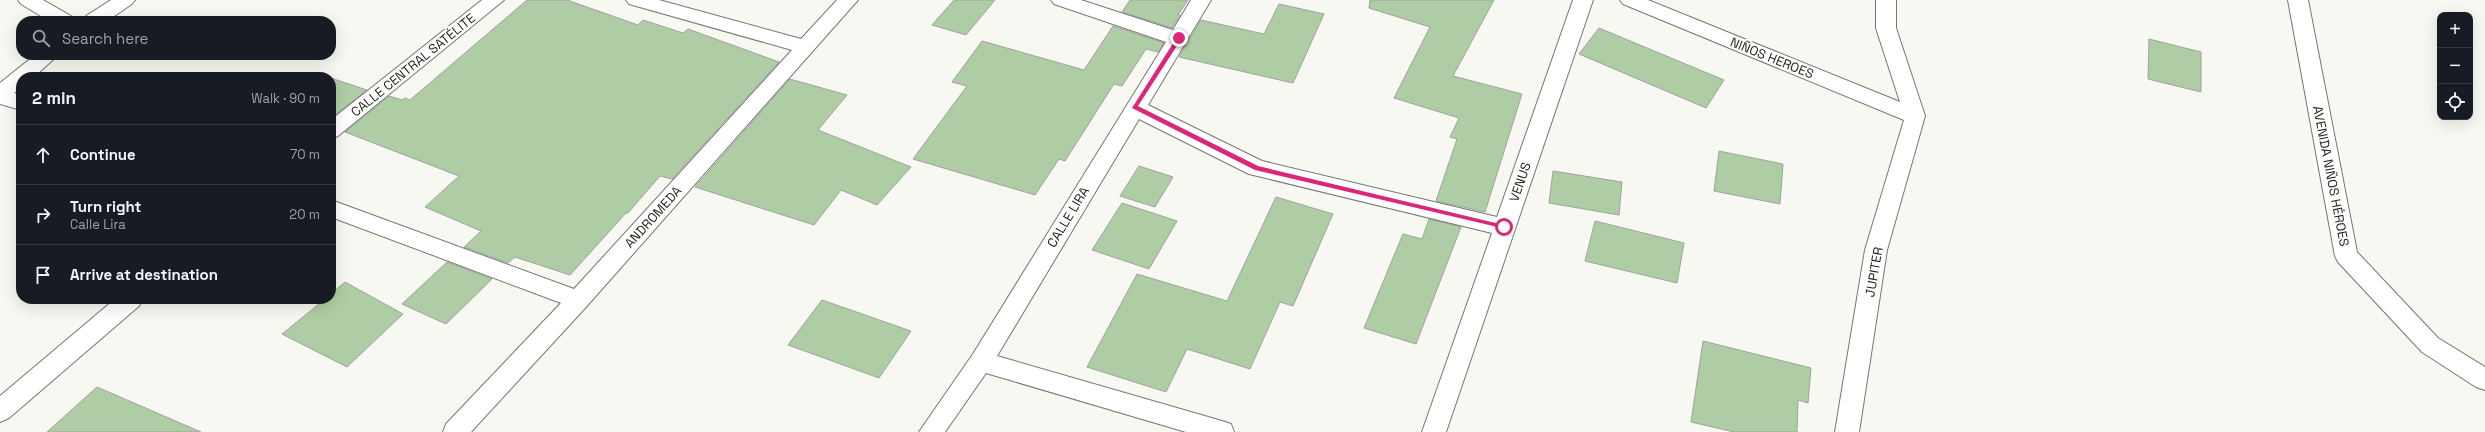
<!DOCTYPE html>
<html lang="en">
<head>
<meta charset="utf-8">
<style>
	body { margin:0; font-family:"Space Grotesk",sans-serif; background:#20242c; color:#f1f3f6 }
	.controls { position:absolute; right:12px; top:12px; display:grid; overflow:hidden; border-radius:8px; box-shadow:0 4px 16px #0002 }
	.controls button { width:36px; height:36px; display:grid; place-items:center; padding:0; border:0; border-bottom:1px solid #363941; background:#171b24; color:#f1f3f6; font:20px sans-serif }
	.stop { position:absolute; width:12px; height:12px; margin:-9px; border:3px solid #db2777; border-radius:50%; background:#fff }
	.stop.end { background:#db2777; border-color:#fff; box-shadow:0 1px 4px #0008 }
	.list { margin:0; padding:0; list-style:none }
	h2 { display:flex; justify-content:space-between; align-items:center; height:52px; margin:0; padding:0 16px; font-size:17px }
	h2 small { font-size:13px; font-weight:400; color:#9ea1a6 }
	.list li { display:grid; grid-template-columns:26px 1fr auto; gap:12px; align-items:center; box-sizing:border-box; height:60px; padding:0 16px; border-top:1px solid #363941 }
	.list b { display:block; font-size:15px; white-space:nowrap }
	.list p { margin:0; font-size:13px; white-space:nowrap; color:#9ea1a6 }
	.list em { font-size:13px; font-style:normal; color:#9ea1a6 }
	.icon { flex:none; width:22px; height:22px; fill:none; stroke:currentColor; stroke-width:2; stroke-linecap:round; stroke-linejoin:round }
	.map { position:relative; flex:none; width:2485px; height:432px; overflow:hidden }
	.search { position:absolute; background:#171b24; box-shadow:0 4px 16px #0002; left:16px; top:16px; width:320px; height:44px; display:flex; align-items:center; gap:10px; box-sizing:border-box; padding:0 14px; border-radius:16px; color:#9ea1a6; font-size:15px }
	.panel { position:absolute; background:#171b24; box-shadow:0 4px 16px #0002; left:16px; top:72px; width:320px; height:232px; border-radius:16px }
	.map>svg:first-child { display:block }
</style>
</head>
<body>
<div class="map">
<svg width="2485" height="432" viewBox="0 0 2485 432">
	<rect width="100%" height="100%" fill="#f7f8f1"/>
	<g fill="#afcda4" stroke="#9fa39e">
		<path d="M 527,0 L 567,0 L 638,25 L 643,20 L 683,33 L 688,29 L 779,62 L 672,179 L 660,176 L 628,213 L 626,213 L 570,275 L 515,257 L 508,263 L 464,247 L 481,231 L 425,207 L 459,176 L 345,132 L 389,96 L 402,100 L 405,98 L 410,100 Z"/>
		<path d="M 954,0 L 995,0 L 966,35 L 932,25 Z"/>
		<path d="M 1130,0 L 1188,0 L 1178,15 L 1180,15 L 1172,28 L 1122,12 Z"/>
		<path d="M 1370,0 L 1494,0 L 1453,76 L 1522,94 L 1485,212 L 1436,201 L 1457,139 L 1450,137 L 1459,118 L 1394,98 L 1430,27 L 1369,8 Z"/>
		<path d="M 1279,4 L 1324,14 L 1293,83 L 1179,57 L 1201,20 L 1264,34 Z"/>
		<path d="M 1113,26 L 1164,43 L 1158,52 L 1146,49 L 1122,86 L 1114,84 L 1065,161 L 1059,159 L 1035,195 L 913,159 L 967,86 L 952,82 L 982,41 L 1084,70 Z"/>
		<path d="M 1599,28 L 1724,80 L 1706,108 L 1579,54 Z"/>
		<path d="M 2149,39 L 2201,52 L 2201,92 L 2148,79 Z"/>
		<path d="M 331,78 L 367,90 L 331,118 Z"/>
		<path d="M 790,79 L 847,95 L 818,130 L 911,167 L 877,205 L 841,190 L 814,225 L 695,187 Z"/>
		<path d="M 1719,151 L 1783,164 L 1780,204 L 1714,191 Z"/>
		<path d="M 1139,166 L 1173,177 L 1155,207 L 1120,196 Z"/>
		<path d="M 1553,171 L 1622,182 L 1619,215 L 1549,203 Z"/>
		<path d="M 1276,197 L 1333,214 L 1293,306 L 1280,302 L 1250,369 L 1187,349 L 1166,392 L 1087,367 L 1137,274 L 1227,301 Z"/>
		<path d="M 1122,203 L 1177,221 L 1149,269 L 1092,250 Z"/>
		<path d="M 1429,219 L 1461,227 L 1416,344 L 1364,328 L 1403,234 L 1422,239 Z"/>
		<path d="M 1595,221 L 1684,243 L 1677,283 L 1585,261 Z"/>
		<path d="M 447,262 L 492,279 L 446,324 L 402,304 Z"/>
		<path d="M 345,282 L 403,314 L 347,367 L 282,334 L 325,299 L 331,299 L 331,294 Z"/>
		<path d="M 822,300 L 911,331 L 879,378 L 788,345 Z"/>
		<path d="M 1703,341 L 1811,368 L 1808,403 L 1798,400 L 1797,432 L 1734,432 L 1691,422 Z"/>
		<path d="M 97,387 L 201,432 L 47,432 Z"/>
	</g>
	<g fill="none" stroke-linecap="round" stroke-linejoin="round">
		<defs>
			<g id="minor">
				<path d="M 18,0 L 43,0 L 71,16 L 74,21 L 49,21 L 21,4 Z"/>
				<path d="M 111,0 L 135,0 L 132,4 L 107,21 L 83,21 L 86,16 Z"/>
				<path d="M 482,0 L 504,0 L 338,136 L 331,139 L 331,120 Z"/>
				<path d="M 626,0 L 659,0 L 801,39 L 837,0 L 858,0 L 586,307 L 471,432 L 443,432 L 446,424 L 561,303 L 331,217 L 331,200 L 574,289 L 792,50 L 629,4 Z"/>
				<path d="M 1051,0 L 1081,0 L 1173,30 L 1191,0 L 1211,0 L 1148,105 L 1262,161 L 1497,217 L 1573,0 L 1593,0 L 1446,432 L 1422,432 L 1492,233 L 1249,174 L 1139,119 L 997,356 L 1222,421 L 1231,424 L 1234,432 L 1186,432 L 986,373 L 945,432 L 919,432 L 973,354 L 1166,42 L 1054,4 Z"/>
				<path d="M 1620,0 L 1648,0 L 1900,102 L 1876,28 L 1876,0 L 1896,0 L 1896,28 L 1925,116 L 1887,250 L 1859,432 L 1835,432 L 1865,250 L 1904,120 L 1623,4 Z"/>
				<path d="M 2288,0 L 2308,0 L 2357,252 L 2438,338 L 2485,367 L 2485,390 L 2476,387 L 2422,352 L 2338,262 L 2335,256 Z"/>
				<path d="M 35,55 L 58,55 L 34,77 L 21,77 L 21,88 L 14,93 L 21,95 L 21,110 L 0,104 L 0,83 Z"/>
				<path d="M 115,299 L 143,299 L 139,306 L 9,418 L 0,422 L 0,396 Z"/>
			</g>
		</defs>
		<use href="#minor" stroke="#767771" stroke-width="2"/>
		<use href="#minor" fill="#fff" fill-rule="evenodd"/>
	</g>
	<path fill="#db2777" d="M 1177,37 L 1182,38 L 1138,106 L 1258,166 L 1504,225 L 1506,229 L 1255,170 L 1132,108 Z"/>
	<g text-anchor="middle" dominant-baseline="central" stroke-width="4" stroke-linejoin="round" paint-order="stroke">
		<g font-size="13" fill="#1d1e1b" stroke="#fffffe">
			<text transform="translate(1772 58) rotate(22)">NIÑOS HEROES</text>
			<text transform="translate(413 65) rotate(-39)">CALLE CENTRAL SATÉLITE</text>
			<text transform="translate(2331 176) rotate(79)">AVENIDA NIÑOS HÉROES</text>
			<text transform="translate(1520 182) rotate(-71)">VENUS</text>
			<text transform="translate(653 217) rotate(-48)">ANDROMEDA</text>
			<text transform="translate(1068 217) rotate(-59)">CALLE LIRA</text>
			<text transform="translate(1874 272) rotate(-80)">JUPITER</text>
		</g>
	</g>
</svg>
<div class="controls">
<button>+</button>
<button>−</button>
<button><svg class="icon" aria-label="locate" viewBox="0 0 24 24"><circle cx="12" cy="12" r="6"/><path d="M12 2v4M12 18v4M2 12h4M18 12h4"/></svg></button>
</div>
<div class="stop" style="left:1504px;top:227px"></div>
<div class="stop end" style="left:1179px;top:38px"></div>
<div class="search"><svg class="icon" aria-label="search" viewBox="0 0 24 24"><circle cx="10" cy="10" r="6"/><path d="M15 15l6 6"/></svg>Search here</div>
<section class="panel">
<h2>2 min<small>Walk · 90 m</small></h2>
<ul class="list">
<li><svg class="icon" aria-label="ahead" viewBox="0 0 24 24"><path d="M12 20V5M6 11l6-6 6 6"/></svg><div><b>Continue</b></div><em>70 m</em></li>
<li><svg class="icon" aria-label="right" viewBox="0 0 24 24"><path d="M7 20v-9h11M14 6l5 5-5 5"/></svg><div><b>Turn right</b><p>Calle Lira</p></div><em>20 m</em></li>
<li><svg class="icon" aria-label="arrive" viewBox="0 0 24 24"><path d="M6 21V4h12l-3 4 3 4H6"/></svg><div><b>Arrive at destination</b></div></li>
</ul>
</section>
</div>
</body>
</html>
